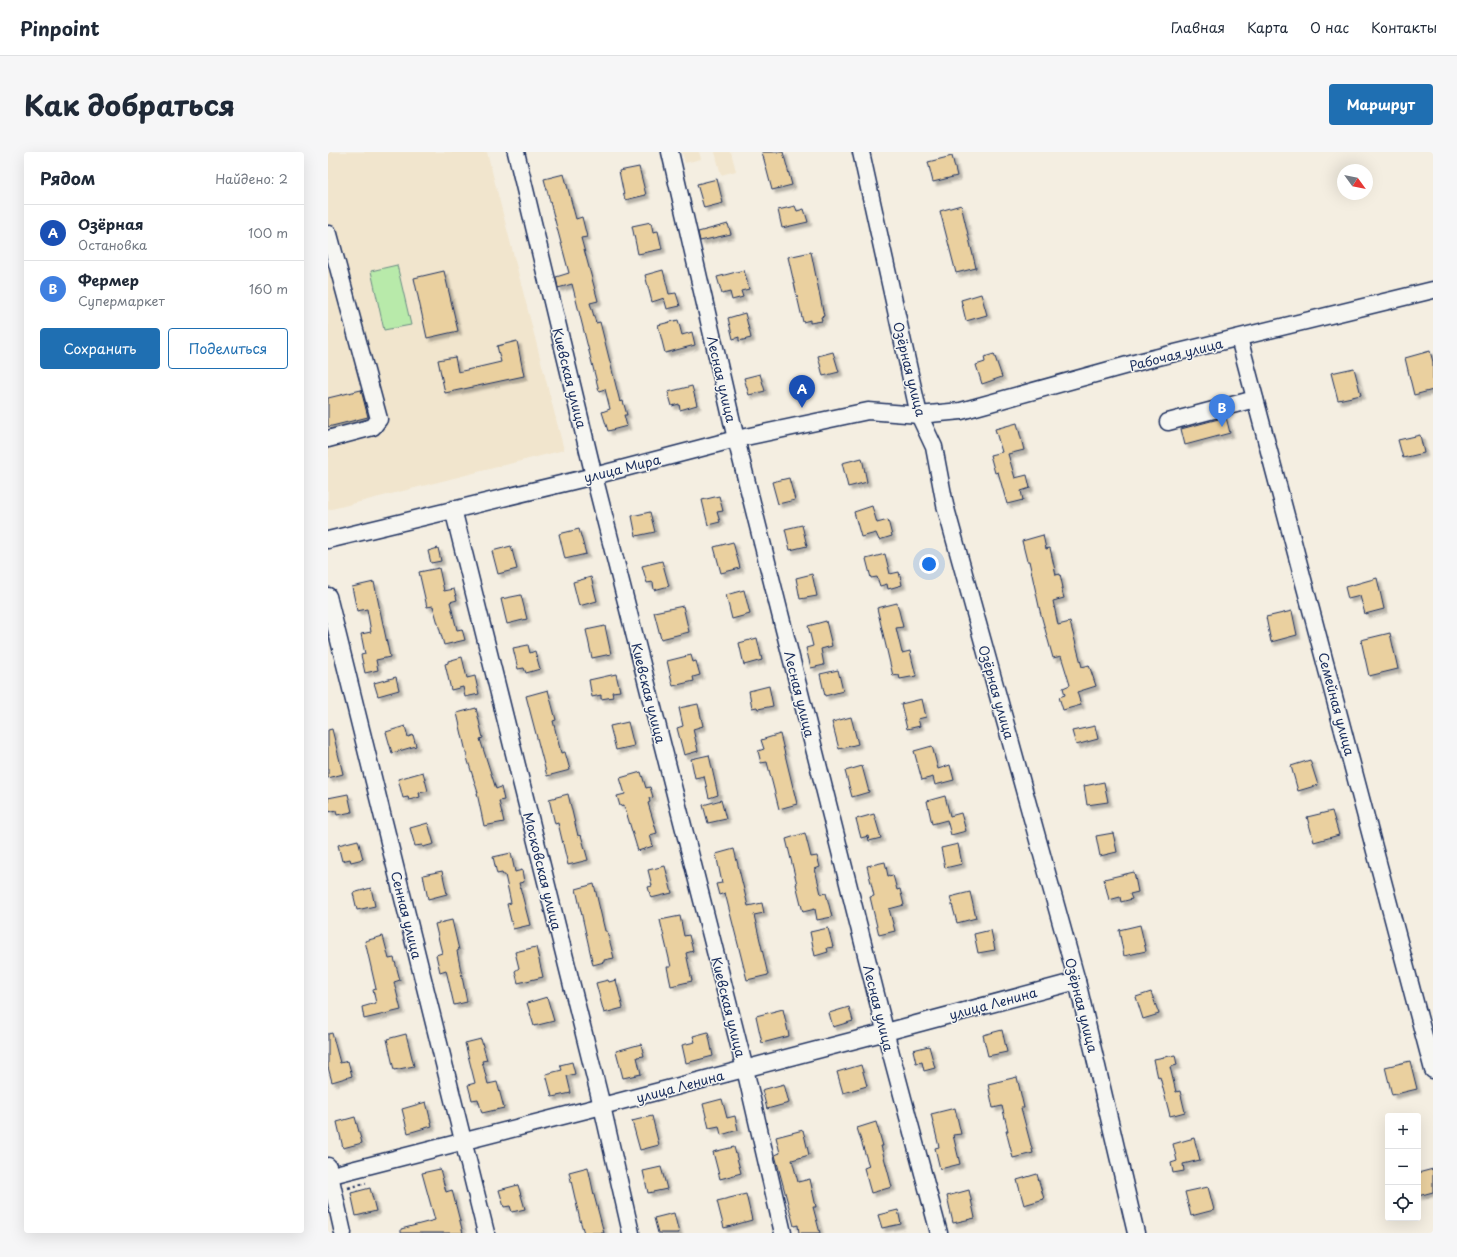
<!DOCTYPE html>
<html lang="ru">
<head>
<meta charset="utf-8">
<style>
	body { margin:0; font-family:"Playpen Sans",sans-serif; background:#f6f6f7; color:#1f2937 }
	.controls { position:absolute; right:12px; bottom:12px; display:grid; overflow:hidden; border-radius:4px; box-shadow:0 4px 16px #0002 }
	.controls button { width:36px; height:36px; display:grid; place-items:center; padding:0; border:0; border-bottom:1px solid #e0e1e3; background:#fff; color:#1f2937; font:20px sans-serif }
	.compass { position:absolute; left:1009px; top:12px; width:36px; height:36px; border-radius:50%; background:#fff; box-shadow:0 4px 16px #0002; rotate:123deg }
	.you { position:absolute; left:601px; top:412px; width:14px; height:14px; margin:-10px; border:3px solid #fff; border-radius:50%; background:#1a73e8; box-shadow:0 0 0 6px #1a73e833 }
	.badge { display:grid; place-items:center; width:26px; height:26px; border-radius:50%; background:#1f6fb2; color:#fff; font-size:13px; font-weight:700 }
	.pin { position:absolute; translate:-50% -33px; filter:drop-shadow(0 1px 2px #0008) }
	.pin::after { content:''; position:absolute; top:21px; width:14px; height:12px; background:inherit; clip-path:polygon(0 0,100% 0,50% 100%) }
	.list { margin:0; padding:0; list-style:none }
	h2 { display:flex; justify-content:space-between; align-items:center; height:52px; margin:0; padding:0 16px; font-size:17px }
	h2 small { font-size:13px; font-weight:400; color:#747a83 }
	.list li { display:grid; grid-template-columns:26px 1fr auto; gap:12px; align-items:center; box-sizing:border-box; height:56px; padding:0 16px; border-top:1px solid #e0e1e3 }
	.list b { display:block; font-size:15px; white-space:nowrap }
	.list p { margin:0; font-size:13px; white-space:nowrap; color:#747a83 }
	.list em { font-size:13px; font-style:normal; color:#747a83 }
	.actions { display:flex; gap:8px; padding:12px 16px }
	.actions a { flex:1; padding:9px 0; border:1px solid #1f6fb2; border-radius:4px; text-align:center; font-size:14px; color:#1f6fb2 }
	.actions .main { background:#1f6fb2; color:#fff }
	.icon { flex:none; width:22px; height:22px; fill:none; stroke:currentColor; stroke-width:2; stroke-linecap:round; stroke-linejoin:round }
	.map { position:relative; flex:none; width:1105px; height:1081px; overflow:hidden; border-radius:4px }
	header { display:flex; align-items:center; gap:24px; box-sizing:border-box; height:56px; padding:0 20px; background:#fff; border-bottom:1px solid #e0e1e3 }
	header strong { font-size:19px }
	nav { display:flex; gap:22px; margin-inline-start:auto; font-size:14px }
	.intro { display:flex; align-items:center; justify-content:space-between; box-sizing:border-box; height:96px; padding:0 24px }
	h1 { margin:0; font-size:28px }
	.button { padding:10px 18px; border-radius:4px; background:#1f6fb2; color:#fff; font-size:14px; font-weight:700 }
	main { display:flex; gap:24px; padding:0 24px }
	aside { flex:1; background:#fff; border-radius:4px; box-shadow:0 4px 16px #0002 }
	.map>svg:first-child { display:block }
</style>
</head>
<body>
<header>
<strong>Pinpoint</strong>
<nav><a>Главная</a><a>Карта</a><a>О нас</a><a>Контакты</a></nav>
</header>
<div class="intro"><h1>Как добраться</h1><a class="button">Маршрут</a></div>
<main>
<aside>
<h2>Рядом<small>Найдено: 2</small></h2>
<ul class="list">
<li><span class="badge" style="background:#1a4fb4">A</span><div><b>Озёрная</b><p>Остановка</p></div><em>100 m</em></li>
<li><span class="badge" style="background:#3f7fe0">B</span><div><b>Фермер</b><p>Супермаркет</p></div><em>160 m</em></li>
</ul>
<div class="actions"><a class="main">Сохранить</a><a>Поделиться</a></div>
</aside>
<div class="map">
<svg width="1105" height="1081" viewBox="0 0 1105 1081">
	<defs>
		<filter id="shadow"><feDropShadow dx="3.5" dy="3.5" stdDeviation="1" flood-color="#0004"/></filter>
	</defs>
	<rect width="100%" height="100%" fill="#f4eee1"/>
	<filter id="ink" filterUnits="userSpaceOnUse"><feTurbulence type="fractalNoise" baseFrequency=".025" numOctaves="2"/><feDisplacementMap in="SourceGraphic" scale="8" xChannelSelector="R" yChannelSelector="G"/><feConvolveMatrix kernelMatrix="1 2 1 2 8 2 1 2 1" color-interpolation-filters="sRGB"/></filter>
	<g filter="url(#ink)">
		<g fill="#f1e5cd">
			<path d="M 0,0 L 159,0 L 236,298 L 0,358 Z"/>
			<path d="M 354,0 L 371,0 L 373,7 L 357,11 Z"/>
			<path d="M 387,0 L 403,0 L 408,19 L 393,23 Z"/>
		</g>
		<path fill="#b8eaaa" stroke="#6a8c84" d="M 69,113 L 83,173 L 56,178 L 43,119 Z"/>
		<g fill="#ead09f" stroke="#1b2f5e" filter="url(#shadow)">
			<path d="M 434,0 L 455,0 L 464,33 L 444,38 Z"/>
			<path d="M 624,4 L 629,24 L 605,30 L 600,10 Z"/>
			<path d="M 311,15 L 318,43 L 297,48 L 291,19 Z"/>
			<path d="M 236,22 L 248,67 L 254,65 L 259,85 L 253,86 L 270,149 L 262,151 L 268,171 L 272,170 L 292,250 L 295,249 L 299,263 L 296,263 L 299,274 L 280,279 L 274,260 L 282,257 L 277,237 L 271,239 L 244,132 L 230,136 L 228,125 L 241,121 L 216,27 Z"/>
			<path d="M 389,27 L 395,51 L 376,56 L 369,32 Z"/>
			<path d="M 633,53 L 648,116 L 628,121 L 612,59 Z"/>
			<path d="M 467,54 L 469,59 L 476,57 L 480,70 L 454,76 L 450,58 Z"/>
			<path d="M 323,70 L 325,80 L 330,79 L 334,97 L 310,102 L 304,74 Z"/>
			<path d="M 400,72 L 403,82 L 372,89 L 370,80 Z"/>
			<path d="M 483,100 L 496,164 L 493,165 L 494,169 L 482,171 L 482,168 L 475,170 L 460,105 Z"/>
			<path d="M 335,118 L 341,142 L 348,141 L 352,154 L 339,157 L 336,146 L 324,150 L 317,123 Z"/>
			<path d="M 416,118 L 421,137 L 413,139 L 415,145 L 404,148 L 402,140 L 394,142 L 389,125 Z"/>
			<path d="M 116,119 L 130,179 L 99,186 L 86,126 Z"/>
			<path d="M 653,142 L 659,163 L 638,169 L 633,148 Z"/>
			<path d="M 417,161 L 423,186 L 411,189 L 411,185 L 405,187 L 400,166 Z"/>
			<path d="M 350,168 L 354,183 L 364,180 L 367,193 L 337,201 L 330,173 Z"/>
			<path d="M 189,189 L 196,224 L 117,241 L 110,208 L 127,205 L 130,220 L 173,210 L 169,194 Z"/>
			<path d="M 1102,199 L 1105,210 L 1105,238 L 1086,243 L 1077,206 Z"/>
			<path d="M 505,200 L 511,220 L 495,224 L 490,204 Z"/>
			<path d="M 666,202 L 674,225 L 654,232 L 648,213 L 657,210 L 656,205 Z"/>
			<path d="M 1026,216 L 1033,243 L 1010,248 L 1003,221 Z"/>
			<path d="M 432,222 L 437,239 L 421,243 L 416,226 Z"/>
			<path d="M 364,234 L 369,253 L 352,258 L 351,252 L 344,254 L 340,240 Z"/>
			<path d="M 33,238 L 40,265 L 0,275 L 0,246 Z"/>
			<path d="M 898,265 L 902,281 L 857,293 L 853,277 Z"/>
			<path d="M 689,271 L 696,298 L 680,302 L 687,326 L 699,323 L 702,336 L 693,339 L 695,348 L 679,352 L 670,320 L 667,321 L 662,303 L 674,300 L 667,277 Z"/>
			<path d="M 1092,283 L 1096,301 L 1075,306 L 1070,288 Z"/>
			<path d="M 534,306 L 539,330 L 520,335 L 514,311 Z"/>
			<path d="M 461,326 L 467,348 L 450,352 L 444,330 Z"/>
			<path d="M 391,344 L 395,359 L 389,360 L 392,370 L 380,373 L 374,348 Z"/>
			<path d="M 544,354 L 549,371 L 560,368 L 564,384 L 551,388 L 548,381 L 533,385 L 526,360 Z"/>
			<path d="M 322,360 L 327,380 L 308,384 L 304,364 Z"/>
			<path d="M 474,373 L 479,394 L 462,398 L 457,377 Z"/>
			<path d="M 251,377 L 258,402 L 237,407 L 231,382 Z"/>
			<path d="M 715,383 L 718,397 L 722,396 L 728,423 L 732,422 L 735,436 L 733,436 L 736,446 L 725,449 L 730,473 L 742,470 L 754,515 L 761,513 L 768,534 L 749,540 L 753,553 L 735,558 L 731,545 L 737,543 L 735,536 L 742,533 L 733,504 L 725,506 L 712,459 L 701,409 L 699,409 L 694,389 Z"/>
			<path d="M 405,390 L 412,416 L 393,421 L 386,395 Z"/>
			<path d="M 183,394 L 189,417 L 170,422 L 164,399 Z"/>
			<path d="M 110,396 L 113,409 L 103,411 L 100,399 Z"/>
			<path d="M 557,402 L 562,422 L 571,420 L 574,433 L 560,437 L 559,432 L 552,434 L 549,425 L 543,426 L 538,407 Z"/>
			<path d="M 334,409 L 341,434 L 326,438 L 325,430 L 319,431 L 314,414 Z"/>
			<path d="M 111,416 L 116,439 L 126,437 L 129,448 L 122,450 L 129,478 L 134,477 L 137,488 L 116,493 L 105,454 L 99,455 L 91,420 Z"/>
			<path d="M 484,422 L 489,444 L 472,447 L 468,426 Z"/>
			<path d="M 263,425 L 269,449 L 251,454 L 245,430 Z"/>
			<path d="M 1049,426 L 1056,457 L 1037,462 L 1032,444 L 1020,447 L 1017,435 Z"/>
			<path d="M 46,430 L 62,505 L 48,508 L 50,518 L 37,521 L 33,503 L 37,502 L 33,482 L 43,480 L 39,457 L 29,459 L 24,435 Z"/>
			<path d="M 416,438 L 422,462 L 404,467 L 398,443 Z"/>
			<path d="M 193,443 L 199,467 L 179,472 L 173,447 Z"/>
			<path d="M 569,451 L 575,475 L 568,476 L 574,501 L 582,499 L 588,524 L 572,527 L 571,523 L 565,524 L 549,456 Z"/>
			<path d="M 355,454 L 361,480 L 333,487 L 326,460 Z"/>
			<path d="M 964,459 L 969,483 L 943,490 L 938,465 Z"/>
			<path d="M 498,469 L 504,494 L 493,497 L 496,513 L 483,516 L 478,496 L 485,494 L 480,474 Z"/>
			<path d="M 277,474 L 283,502 L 264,506 L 258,478 Z"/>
			<path d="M 1062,481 L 1070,517 L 1041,524 L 1033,488 Z"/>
			<path d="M 429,486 L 434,508 L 416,513 L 411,491 Z"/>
			<path d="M 200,493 L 202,501 L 207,499 L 212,517 L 198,521 L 196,516 L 190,517 L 185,496 Z"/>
			<path d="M 363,503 L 365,510 L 368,509 L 372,523 L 365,525 L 366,529 L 345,534 L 339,509 Z"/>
			<path d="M 134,505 L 139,526 L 147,524 L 151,542 L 137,545 L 135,535 L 123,538 L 117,512 L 120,511 L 120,509 Z"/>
			<path d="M 510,518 L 515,539 L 497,544 L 492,522 Z"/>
			<path d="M 288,522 L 292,539 L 284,540 L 285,545 L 273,547 L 273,543 L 264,545 L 261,528 Z"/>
			<path d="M 68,525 L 71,538 L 50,544 L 46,531 Z"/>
			<path d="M 441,534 L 445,554 L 430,557 L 429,555 L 424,556 L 421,539 Z"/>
			<path d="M 220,538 L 228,568 L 225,569 L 233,601 L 237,600 L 242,618 L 219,624 L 198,544 Z"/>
			<path d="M 594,547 L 598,565 L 590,567 L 592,574 L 579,577 L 573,552 Z"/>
			<path d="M 370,552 L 375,574 L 365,577 L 370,599 L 356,603 L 349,576 L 355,574 L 351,556 Z"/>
			<path d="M 148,556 L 155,586 L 152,587 L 168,637 L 173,635 L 176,648 L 171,649 L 176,670 L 156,674 L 149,641 L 150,641 L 140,609 L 129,561 Z"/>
			<path d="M 523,565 L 530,592 L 511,597 L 504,570 Z"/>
			<path d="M 300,570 L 306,594 L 288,598 L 282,574 Z"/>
			<path d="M 77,574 L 80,585 L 85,583 L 88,594 L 64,601 L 58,580 Z"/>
			<path d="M 767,574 L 770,587 L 748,593 L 744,579 Z"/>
			<path d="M 4,577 L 15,622 L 0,626 L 0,578 Z"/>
			<path d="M 452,582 L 469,652 L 451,657 L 439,610 L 433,611 L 430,599 L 436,597 L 433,588 Z"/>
			<path d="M 604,594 L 610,617 L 622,613 L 626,628 L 607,633 L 605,625 L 594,628 L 586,599 Z"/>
			<path d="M 381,603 L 390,643 L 381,646 L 376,624 L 367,626 L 363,607 Z"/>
			<path d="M 982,608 L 990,633 L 970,639 L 963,614 Z"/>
			<path d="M 534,614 L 541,640 L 524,645 L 517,619 Z"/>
			<path d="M 95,620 L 100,639 L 91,641 L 92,645 L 81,648 L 80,645 L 75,646 L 70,627 Z"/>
			<path d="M 313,620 L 318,636 L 322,635 L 325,645 L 321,646 L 322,650 L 320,651 L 329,681 L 322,683 L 325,694 L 310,699 L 296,653 L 292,654 L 289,644 L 297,642 L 292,626 Z"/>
			<path d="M 776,630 L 780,650 L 759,653 L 756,634 Z"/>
			<path d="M 20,642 L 24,660 L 9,663 L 8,658 L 1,660 L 0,646 Z"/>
			<path d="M 240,642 L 250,684 L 253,683 L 260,708 L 240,713 L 230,671 L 227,672 L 221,647 Z"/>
			<path d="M 617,644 L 622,664 L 633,661 L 638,679 L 623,683 L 619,668 L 604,672 L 599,649 Z"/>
			<path d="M 393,648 L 398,667 L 380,671 L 375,653 Z"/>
			<path d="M 1004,659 L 1011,683 L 986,690 L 979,665 Z"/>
			<path d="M 546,662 L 553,686 L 541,689 L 540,684 L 533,686 L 528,667 Z"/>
			<path d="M 100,671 L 106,692 L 95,695 L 94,693 L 87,694 L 82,676 Z"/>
			<path d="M 477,681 L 483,705 L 489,704 L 492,715 L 487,717 L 493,742 L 498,741 L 504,765 L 489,768 L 487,757 L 475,760 L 468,732 L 469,732 L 458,687 Z"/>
			<path d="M 785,681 L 789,700 L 772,704 L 768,684 Z"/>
			<path d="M 30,688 L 35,707 L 23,710 L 22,707 L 14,709 L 10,693 Z"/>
			<path d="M 630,692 L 634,712 L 617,716 L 613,696 Z"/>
			<path d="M 406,697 L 420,754 L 434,751 L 436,761 L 426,763 L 440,823 L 419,828 L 397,741 L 391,743 L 388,732 L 394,731 L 388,702 Z"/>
			<path d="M 183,701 L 187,720 L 194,718 L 196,730 L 191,731 L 202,773 L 185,777 L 179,752 L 183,751 L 177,723 L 175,723 L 174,721 L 169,722 L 165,705 Z"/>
			<path d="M 557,710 L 560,724 L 565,723 L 569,738 L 572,737 L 576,753 L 561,757 L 567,779 L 551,783 L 542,745 L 546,744 L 539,714 Z"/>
			<path d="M 337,714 L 344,741 L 323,746 L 320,735 L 324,734 L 320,718 Z"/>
			<path d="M 114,719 L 119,742 L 100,747 L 95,723 Z"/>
			<path d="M 806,720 L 810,740 L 802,742 L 804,747 L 793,750 L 792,745 L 781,748 L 776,727 Z"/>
			<path d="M 266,732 L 277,779 L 279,779 L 286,806 L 276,808 L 276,810 L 265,813 L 248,737 Z"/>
			<path d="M 43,736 L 47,754 L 29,758 L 25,741 Z"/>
			<path d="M 642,740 L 648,766 L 629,771 L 622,745 Z"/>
			<path d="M 352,764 L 356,784 L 361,783 L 365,799 L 358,801 L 364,829 L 343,834 L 339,815 L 343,815 L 332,768 Z"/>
			<path d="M 124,768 L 131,798 L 129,799 L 139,850 L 126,853 L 118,818 L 112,820 L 108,803 L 114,801 L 107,772 Z"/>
			<path d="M 812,773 L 818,799 L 796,804 L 791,778 Z"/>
			<path d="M 500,776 L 505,795 L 499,796 L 500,800 L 487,804 L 482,780 Z"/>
			<path d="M 663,778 L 667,798 L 650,801 L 646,782 Z"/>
			<path d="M 55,784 L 61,807 L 66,806 L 72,828 L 66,830 L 73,858 L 36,867 L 34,855 L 48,851 L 45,838 L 48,837 L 37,789 Z"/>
			<path d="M 208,795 L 215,825 L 190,831 L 187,819 L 191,816 L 187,800 Z"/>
			<path d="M 280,828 L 281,830 L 288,828 L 295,856 L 276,861 L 268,831 Z"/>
			<path d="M 823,840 L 831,862 L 815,867 L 808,845 Z"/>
			<path d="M 219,845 L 226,869 L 206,874 L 199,851 Z"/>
			<path d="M 521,855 L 525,869 L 505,875 L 501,861 Z"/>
			<path d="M 455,857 L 461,884 L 434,891 L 428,864 Z"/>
			<path d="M 674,878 L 679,900 L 660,904 L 655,883 Z"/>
			<path d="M 380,880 L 385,904 L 358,911 L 354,893 L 367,890 L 365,884 Z"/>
			<path d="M 4,881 L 12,911 L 20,909 L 24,924 L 4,930 L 0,915 L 0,882 Z"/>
			<path d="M 78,882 L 86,914 L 66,918 L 59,887 Z"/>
			<path d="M 153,887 L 159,908 L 154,909 L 160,932 L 169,930 L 176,956 L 154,961 L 150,947 L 144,948 L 140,933 L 147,931 L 137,891 Z"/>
			<path d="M 313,892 L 316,904 L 309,905 L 313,922 L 295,926 L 288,899 Z"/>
			<path d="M 601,894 L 607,916 L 596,919 L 594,910 L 588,911 L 585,898 Z"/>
			<path d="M 847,903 L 849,913 L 842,915 L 848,940 L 852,939 L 857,960 L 842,964 L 832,925 L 830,926 L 826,907 Z"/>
			<path d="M 1082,909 L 1089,937 L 1064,943 L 1057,915 Z"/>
			<path d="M 244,910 L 247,922 L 239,924 L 243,941 L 224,945 L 218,922 L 234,918 L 232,913 Z"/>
			<path d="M 533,913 L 539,934 L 515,941 L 509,920 Z"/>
			<path d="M 689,925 L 696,956 L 693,956 L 705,1001 L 685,1006 L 678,979 L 680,979 L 674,954 L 665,956 L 660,932 Z"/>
			<path d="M 456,932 L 461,951 L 439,957 L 434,938 Z"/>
			<path d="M 394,947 L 399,966 L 407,964 L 410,978 L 393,983 L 391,974 L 381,976 L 375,952 Z"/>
			<path d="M 98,950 L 104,974 L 80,981 L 74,957 Z"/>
			<path d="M 627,956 L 633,982 L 625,983 L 632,1012 L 612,1017 L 607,996 L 611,995 L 603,962 Z"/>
			<path d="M 324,964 L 331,993 L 312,998 L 304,969 Z"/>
			<path d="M 27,965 L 34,991 L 15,996 L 9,970 Z"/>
			<path d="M 548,970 L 555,994 L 553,994 L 564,1035 L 543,1041 L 536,1016 L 541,1014 L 529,976 Z"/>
			<path d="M 475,978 L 481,1003 L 464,1008 L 470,1030 L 482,1027 L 488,1055 L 485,1055 L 492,1081 L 471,1081 L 470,1073 L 466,1074 L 447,1003 L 452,1001 L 448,985 Z"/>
			<path d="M 866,986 L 872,1008 L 855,1012 L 856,1019 L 845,1021 L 843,1011 L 849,1009 L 845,992 Z"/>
			<path d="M 406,995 L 413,1021 L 392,1027 L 385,1000 Z"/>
			<path d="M 260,1015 L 266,1043 L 276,1081 L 256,1081 L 252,1068 L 241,1020 Z"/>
			<path d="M 333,1015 L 339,1037 L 320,1041 L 315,1019 Z"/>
			<path d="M 112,1017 L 118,1040 L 124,1038 L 135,1081 L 73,1081 L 73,1077 L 107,1068 L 94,1021 Z"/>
			<path d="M 1105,1017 L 1105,1040 L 1090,1044 L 1090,1021 Z"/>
			<path d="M 709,1022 L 716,1047 L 696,1053 L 689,1028 Z"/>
			<path d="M 190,1033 L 197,1057 L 184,1060 L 182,1054 L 176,1055 L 171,1038 Z"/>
			<path d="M 880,1035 L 886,1058 L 863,1064 L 857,1040 Z"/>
			<path d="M 42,1036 L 48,1059 L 28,1064 L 23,1041 Z"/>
			<path d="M 641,1038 L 647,1066 L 625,1071 L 619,1044 Z"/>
			<path d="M 418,1042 L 424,1068 L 396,1076 L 389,1049 Z"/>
			<path d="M 570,1058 L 573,1072 L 554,1076 L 550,1063 Z"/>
			<path d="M 346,1061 L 351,1081 L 330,1081 L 326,1066 Z"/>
		</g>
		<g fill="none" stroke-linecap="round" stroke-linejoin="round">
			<defs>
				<g id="minor">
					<path d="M 188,0 L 266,324 L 417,917 L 455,1081"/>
					<path d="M 342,0 L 408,287 L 561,894 L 611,1081"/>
					<path d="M 533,0 L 591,263 L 606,295 L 617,353 L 749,829 L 808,1081"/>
					<path d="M 911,186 L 1105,918"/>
					<path d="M 840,270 L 927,247"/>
					<path d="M 0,287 L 45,275 L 51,267 L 1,82"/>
					<path d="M 125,357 L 274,954 L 303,1081"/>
					<path d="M 0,388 L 266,324 L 408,287 L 540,259 L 591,263 L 633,259 L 814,209 L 1105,138"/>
					<path d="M 0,444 L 158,1081"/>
					<path d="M 0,1014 L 15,1081"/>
					<path d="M 0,1024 L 274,954 L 558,880 L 749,829"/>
				</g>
			</defs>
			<use href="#minor" stroke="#1b2f5e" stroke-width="19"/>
			<path stroke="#1b2f5e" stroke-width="2.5" stroke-dasharray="3 3" stroke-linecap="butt" d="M 20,1036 L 38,1031"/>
			<use href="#minor" stroke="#f6f6f2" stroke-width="16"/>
		</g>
	</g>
	<g text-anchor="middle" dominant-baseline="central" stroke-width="3" stroke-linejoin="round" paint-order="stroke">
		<g font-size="13" fill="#1b2f5e" stroke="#f6f6f2">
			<text transform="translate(848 202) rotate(-14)">Рабочая улица</text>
			<text transform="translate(582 217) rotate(76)">Озёрная улица</text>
			<text transform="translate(242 226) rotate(76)">Киевская улица</text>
			<text transform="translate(394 227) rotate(77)">Лесная улица</text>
			<text transform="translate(294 316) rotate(-14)">улица Мира</text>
			<text transform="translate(669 540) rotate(74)">Озёрная улица</text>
			<text transform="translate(321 541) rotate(76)">Киевская улица</text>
			<text transform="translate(472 542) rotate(76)">Лесная улица</text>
			<text transform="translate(1009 552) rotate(75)">Семейная улица</text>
			<text transform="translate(215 719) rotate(76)">Московская улица</text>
			<text transform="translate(79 763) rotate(76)">Сенная улица</text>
			<text transform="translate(665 851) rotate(-15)">улица Ленина</text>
			<text transform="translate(754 853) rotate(76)">Озёрная улица</text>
			<text transform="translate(401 855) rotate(76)">Киевская улица</text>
			<text transform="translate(551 856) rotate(76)">Лесная улица</text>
			<text transform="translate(352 934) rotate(-15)">улица Ленина</text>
		</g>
	</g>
</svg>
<div class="controls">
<button>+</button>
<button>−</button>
<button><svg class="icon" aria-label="locate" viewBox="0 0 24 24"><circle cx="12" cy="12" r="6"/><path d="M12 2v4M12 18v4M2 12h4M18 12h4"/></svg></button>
</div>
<svg class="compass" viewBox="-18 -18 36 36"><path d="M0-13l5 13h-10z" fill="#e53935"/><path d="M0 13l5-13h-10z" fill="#747a83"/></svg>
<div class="you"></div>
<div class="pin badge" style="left:474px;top:256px;background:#1a4fb4">A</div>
<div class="pin badge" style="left:894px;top:275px;background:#3f7fe0">B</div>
</div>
</main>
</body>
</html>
